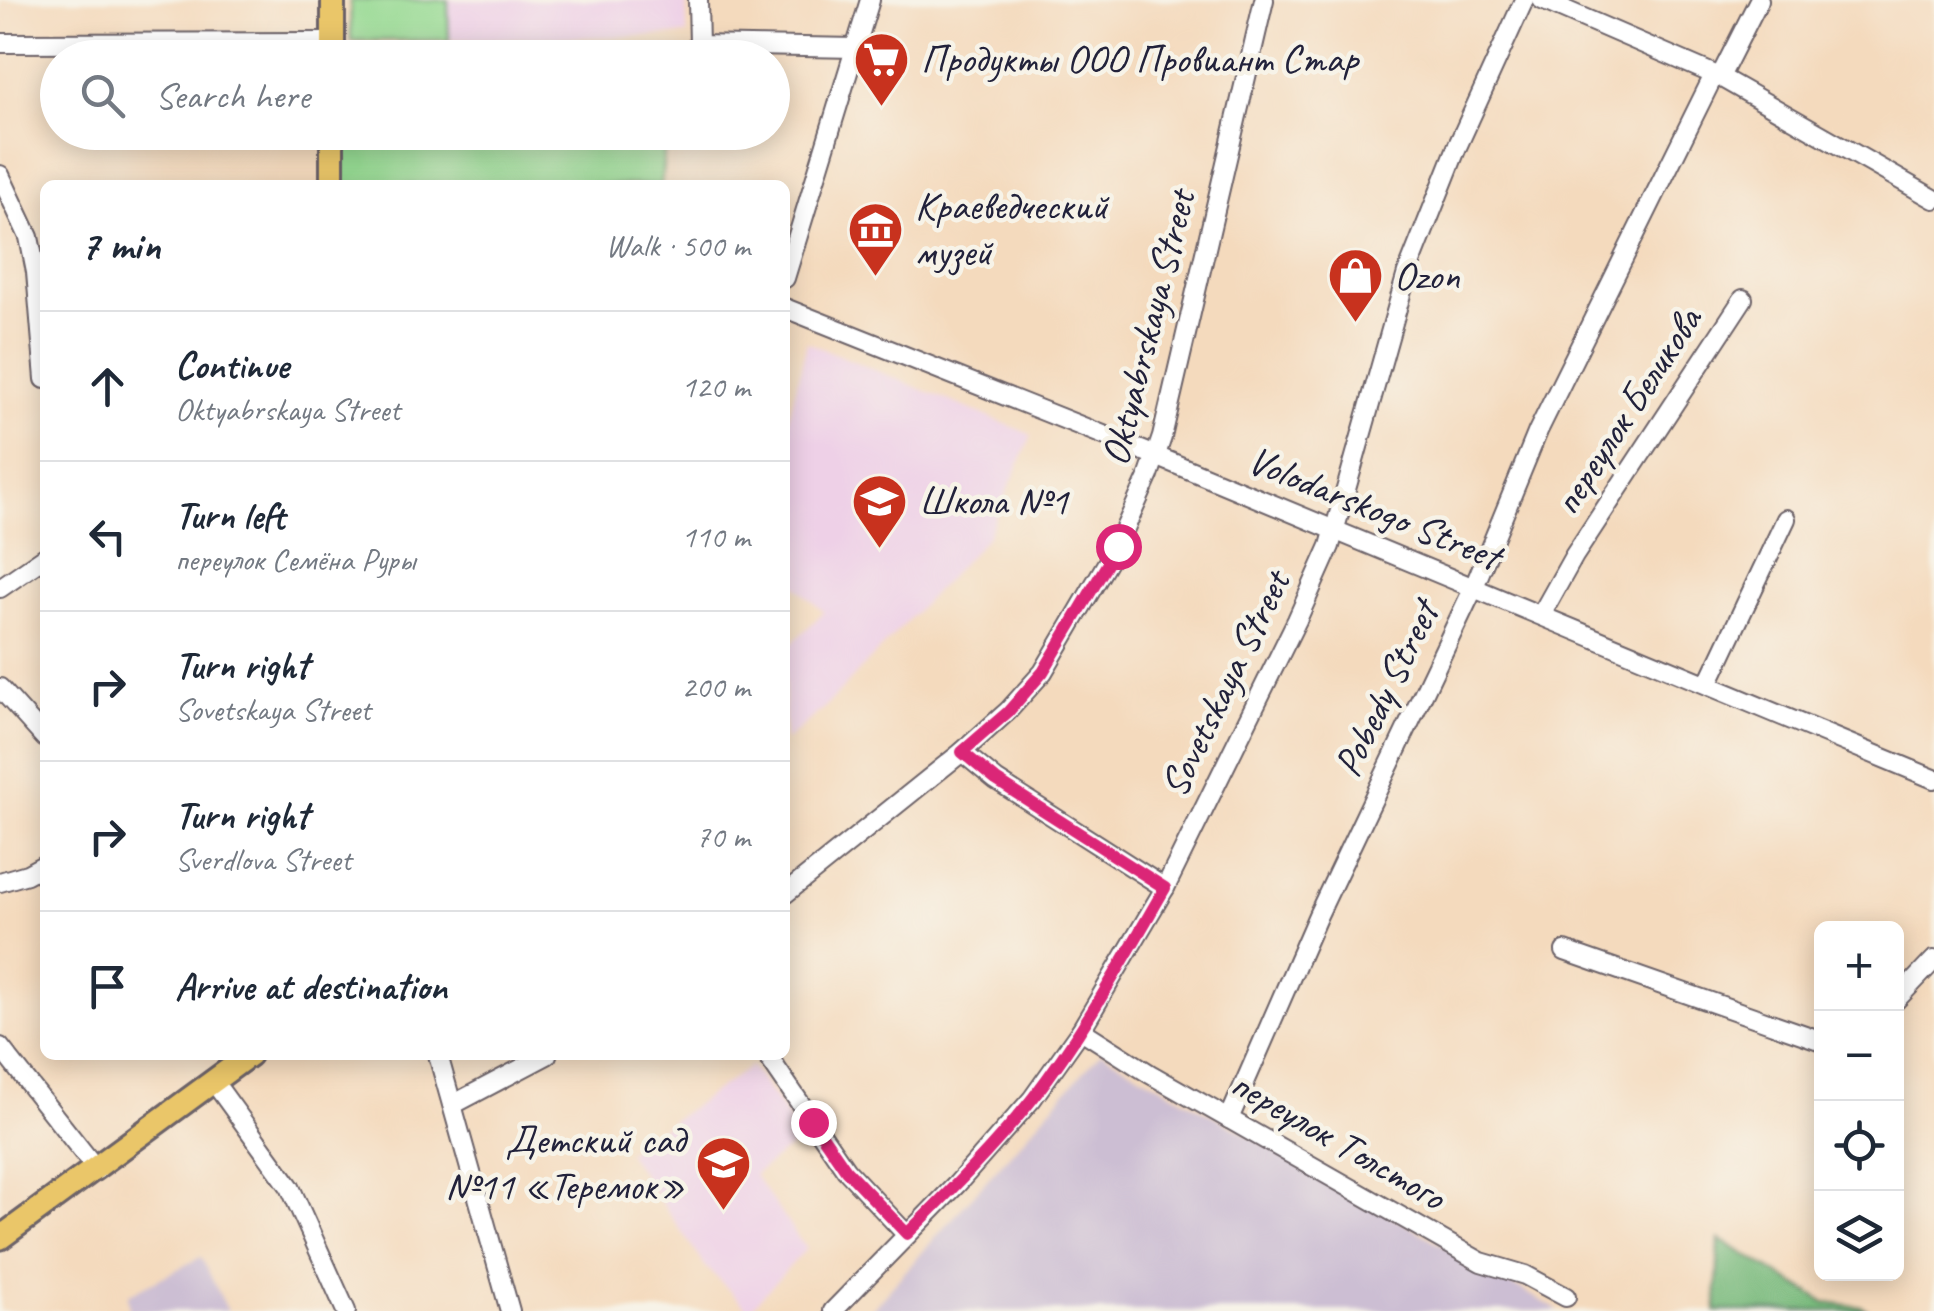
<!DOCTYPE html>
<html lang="en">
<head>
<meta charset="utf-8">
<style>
	body { margin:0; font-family:Caveat,sans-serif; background:#f6f6f7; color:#1f2937 }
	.controls { position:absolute; right:30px; bottom:30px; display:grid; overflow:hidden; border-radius:15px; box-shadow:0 5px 25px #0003 }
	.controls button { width:90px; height:90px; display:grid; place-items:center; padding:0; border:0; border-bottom:2px solid #e0e1e3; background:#fff; color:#1f2937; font:50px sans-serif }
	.stop { position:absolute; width:30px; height:30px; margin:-22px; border:8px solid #db2777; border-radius:50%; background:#fff }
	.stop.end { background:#db2777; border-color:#fff; box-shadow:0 2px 10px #0008 }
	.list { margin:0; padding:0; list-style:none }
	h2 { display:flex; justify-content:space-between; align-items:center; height:130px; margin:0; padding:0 40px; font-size:42px }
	h2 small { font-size:32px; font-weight:400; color:#747a83 }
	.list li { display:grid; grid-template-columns:65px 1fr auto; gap:30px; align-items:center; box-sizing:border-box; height:150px; padding:0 40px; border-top:2px solid #e0e1e3 }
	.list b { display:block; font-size:38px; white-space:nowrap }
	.list p { margin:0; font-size:32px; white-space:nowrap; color:#747a83 }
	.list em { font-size:32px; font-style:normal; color:#747a83 }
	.icon { flex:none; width:55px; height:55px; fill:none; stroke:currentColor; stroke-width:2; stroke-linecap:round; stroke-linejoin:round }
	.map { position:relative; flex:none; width:1934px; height:1311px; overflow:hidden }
	.search { position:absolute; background:#fff; box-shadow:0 5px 25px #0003; left:40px; top:40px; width:750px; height:110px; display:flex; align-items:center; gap:25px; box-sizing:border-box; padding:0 35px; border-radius:55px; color:#747a83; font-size:38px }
	.panel { position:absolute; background:#fff; box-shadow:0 5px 25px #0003; left:40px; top:180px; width:750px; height:880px; border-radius:15px }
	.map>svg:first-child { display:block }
</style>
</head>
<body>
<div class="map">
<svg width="1934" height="1311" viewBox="0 0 1934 1311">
	<rect width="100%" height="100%" fill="#f7f3e8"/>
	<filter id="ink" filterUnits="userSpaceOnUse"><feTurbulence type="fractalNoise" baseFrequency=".01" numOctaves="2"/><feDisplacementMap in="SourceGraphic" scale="20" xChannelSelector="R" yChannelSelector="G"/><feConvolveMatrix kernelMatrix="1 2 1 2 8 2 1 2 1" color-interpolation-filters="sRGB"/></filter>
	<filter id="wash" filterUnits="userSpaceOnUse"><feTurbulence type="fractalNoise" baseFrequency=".0048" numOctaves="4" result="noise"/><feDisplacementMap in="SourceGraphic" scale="40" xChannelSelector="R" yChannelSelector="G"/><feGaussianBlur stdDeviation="2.25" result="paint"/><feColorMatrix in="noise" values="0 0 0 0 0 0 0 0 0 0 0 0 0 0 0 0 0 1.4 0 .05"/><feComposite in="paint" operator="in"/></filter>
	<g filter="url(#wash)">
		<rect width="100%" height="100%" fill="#f4dabd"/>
		<g fill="#eed0e7">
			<path d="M 448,0 L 686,0 L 687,35 L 449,40 Z"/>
			<path d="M 807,342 L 1032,435 L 987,537 L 826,706 L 785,741 L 785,650 L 824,612 L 785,576 L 785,433 Z"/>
			<path d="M 751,1066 L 802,1138 L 754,1175 L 806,1249 L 749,1310 L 706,1267 L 627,1152 Z"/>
		</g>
		<g fill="#ccbed3">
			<path d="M 1101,1052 L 1469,1260 L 1559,1311 L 870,1311 Z"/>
			<path d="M 201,1257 L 228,1311 L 129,1311 L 128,1295 Z"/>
		</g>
		<g fill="#95d992" stroke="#5c7e66" stroke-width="2.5">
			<path d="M 350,0 L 448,0 L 449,40 L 351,41 Z"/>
			<path d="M 344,133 L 666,133 L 661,185 L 343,185 Z"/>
		</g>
		<path fill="#78b97c" stroke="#4d6e5c" stroke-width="2.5" d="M 1719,1239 L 1825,1302 L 1862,1307 L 1869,1311 L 1716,1311 Z"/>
	</g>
	<g filter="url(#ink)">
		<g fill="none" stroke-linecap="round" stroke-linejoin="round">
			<defs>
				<g id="minor">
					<path d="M 698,0 L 699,45 L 856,48"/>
					<path d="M 1542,0 L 1720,77 L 1934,199"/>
					<path d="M 0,43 L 333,42"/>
					<path d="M 1720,77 L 1759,0"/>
					<path d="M 0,175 L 29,237 L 36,272 L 45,379"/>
					<path d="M 785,278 L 870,0"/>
					<path d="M 785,308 L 1156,456 L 1934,779"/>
					<path d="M 0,588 L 45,557"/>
					<path d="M 1541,615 L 1574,556 L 1743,299"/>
					<path d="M 1708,684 L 1786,519"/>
					<path d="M 0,688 L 45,738"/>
					<path d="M 962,752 L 996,780 L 1165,888"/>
					<path d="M 0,882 L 27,874 L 45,864"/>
					<path d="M 785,894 L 962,752 L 1008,711 L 1043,672 L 1117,546 L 1149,475 L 1162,437 L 1264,0"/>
					<path d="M 1565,951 L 1822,1041"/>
					<path d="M 1896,1000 L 1934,960"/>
					<path d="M 1081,1030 L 1150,1074 L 1481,1262 L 1525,1275 L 1566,1297"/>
					<path d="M 0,1047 L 97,1170"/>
					<path d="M 438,1055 L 510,1311"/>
					<path d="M 767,1055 L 846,1170 L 907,1235"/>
					<path d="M 214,1082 L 290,1187 L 346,1311"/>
					<path d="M 454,1104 L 547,1055"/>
					<path d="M 1229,1119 L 1318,915 L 1474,587 L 1538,431 L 1714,75"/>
					<path d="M 833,1311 L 957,1184 L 1032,1099 L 1081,1030 L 1165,888 L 1297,620 L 1330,546 L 1407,273 L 1457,147 L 1524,0"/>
				</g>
				<g id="major">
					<path d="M 333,58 L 333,0"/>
					<path d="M 332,185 L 332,132"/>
					<path d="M 0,1238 L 249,1055"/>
				</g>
			</defs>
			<use href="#minor" stroke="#6c6268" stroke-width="22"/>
			<use href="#major" stroke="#6c6268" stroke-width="28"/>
			<use href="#minor" stroke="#fff" stroke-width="18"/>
			<use href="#major" stroke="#eac669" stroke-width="22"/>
		</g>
	</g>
	<g fill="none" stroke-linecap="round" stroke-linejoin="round" filter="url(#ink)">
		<path stroke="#db2777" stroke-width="12" d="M 813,1122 L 846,1170 L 907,1234 C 950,1191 995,1146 1033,1098 C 1083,1033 1123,960 1165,888 L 996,780 L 962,752 L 1008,712 L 1043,672 L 1118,546"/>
	</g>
	<defs>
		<symbol id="supermarket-pin" viewBox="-11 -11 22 30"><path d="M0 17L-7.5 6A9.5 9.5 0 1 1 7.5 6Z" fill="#c8321e" stroke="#f7f3e8"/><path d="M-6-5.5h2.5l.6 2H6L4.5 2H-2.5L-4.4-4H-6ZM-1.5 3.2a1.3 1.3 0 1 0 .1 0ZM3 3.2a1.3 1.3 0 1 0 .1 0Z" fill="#fff"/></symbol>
		<symbol id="museum-pin" viewBox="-11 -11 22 30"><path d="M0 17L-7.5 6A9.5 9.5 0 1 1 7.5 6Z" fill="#c8321e" stroke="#f7f3e8"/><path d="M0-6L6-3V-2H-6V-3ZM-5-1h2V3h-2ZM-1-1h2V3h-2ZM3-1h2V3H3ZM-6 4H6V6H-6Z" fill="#fff"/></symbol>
		<symbol id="shop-pin" viewBox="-11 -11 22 30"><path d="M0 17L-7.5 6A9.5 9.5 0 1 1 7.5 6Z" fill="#c8321e" stroke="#f7f3e8"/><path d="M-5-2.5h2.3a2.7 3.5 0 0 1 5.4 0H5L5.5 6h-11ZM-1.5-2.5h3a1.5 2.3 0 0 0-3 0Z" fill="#fff"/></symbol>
		<symbol id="school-pin" viewBox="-11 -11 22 30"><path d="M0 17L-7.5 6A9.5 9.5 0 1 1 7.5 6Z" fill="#c8321e" stroke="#f7f3e8"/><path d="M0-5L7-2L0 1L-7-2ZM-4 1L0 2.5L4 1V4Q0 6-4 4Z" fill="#fff"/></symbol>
	</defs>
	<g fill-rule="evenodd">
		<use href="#supermarket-pin" x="850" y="28" width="63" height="86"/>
		<use href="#museum-pin" x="844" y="198" width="63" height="86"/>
		<use href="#shop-pin" x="1324" y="244" width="63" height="86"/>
		<use href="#school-pin" x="848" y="470" width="63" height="86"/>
		<use href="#school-pin" x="692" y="1132" width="63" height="86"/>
	</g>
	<g text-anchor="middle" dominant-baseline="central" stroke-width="9" stroke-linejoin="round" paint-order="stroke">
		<g font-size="40" fill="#22223b" stroke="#f7f3e8" text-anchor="start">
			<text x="921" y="59">Продукты ООО Провиант Стар</text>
			<text x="915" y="206">Краеведческий<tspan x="915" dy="46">музей</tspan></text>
			<text x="1394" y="276">Ozon</text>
			<text x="919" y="501">Школа №1</text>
			<text x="685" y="1140" text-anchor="end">Детский сад<tspan x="685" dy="46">№11 «Теремок»</tspan></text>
		</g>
		<g font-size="40" fill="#22223b" stroke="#f7f3e8">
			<text transform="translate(1148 328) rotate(-76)">Oktyabrskaya Street</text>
			<text transform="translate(1627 411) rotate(-57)">переулок Беликова</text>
			<text transform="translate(1374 508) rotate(22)">Volodarskogo Street</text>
			<text transform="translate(1225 684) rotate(-64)">Sovetskaya Street</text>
			<text transform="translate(1386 689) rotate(-64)">Pobedy Street</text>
			<text transform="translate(1338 1140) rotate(30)">переулок Толстого</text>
		</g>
	</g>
</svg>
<div class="controls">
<button>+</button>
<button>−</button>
<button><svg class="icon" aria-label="locate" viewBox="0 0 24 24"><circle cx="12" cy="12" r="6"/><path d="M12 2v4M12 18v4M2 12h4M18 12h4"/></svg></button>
<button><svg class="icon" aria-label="layers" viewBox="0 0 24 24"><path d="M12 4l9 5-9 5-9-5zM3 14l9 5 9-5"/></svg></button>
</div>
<div class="stop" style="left:1118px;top:546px"></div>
<div class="stop end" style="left:813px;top:1122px"></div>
<div class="search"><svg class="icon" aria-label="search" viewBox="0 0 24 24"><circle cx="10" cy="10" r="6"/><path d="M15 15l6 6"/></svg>Search here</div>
<section class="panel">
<h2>7 min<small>Walk · 500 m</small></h2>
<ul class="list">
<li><svg class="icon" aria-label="ahead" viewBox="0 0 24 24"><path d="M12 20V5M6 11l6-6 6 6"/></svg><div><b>Continue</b><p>Oktyabrskaya Street</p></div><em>120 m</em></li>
<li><svg class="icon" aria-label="left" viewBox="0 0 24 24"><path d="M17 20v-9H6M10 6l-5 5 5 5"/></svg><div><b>Turn left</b><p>переулок Семёна Руры</p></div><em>110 m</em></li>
<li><svg class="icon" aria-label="right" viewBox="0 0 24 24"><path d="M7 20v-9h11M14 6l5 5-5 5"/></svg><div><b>Turn right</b><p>Sovetskaya Street</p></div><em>200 m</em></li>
<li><svg class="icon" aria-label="right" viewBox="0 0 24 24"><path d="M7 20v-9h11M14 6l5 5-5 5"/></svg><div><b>Turn right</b><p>Sverdlova Street</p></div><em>70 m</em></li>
<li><svg class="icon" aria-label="arrive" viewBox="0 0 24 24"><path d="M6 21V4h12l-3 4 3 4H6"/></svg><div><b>Arrive at destination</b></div></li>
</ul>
</section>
</div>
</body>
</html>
